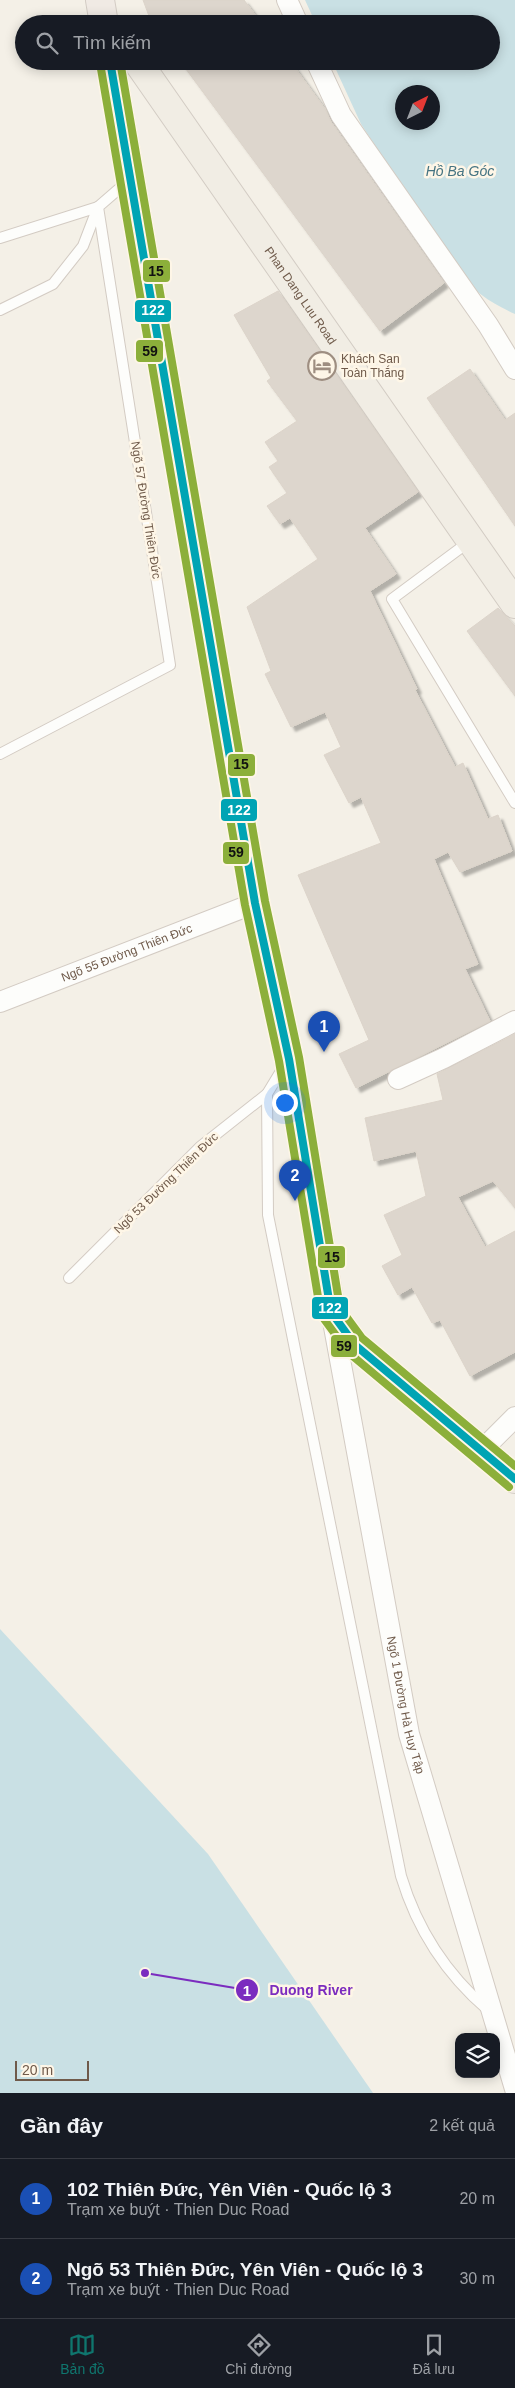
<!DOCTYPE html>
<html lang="vi">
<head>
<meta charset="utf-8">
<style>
	body { margin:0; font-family:Helvetica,sans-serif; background:#242831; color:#f1f3f6 }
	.controls { position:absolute; right:15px; bottom:15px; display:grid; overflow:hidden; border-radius:10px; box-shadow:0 2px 12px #0003 }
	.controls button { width:45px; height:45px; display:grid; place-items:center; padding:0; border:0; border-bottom:1px solid #363941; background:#171b24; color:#f1f3f6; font:25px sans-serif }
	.compass { position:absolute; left:395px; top:85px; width:45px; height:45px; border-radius:50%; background:#171b24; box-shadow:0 2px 12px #0003; rotate:42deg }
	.scale { position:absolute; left:15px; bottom:12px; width:74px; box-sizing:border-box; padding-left:5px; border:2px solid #6f5a4a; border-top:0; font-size:14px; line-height:18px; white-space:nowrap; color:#6f5a4a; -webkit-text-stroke:4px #fef6e7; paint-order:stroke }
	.you { position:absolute; left:284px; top:1102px; width:18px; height:18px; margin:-12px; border:4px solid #fff; border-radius:50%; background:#1a73e8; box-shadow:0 0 0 8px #1a73e833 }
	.badge { display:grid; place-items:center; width:32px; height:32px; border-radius:50%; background:#0f766e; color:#fff; font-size:16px; font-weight:700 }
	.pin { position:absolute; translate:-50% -41px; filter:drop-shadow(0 1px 2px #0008) }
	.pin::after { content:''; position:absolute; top:26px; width:18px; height:15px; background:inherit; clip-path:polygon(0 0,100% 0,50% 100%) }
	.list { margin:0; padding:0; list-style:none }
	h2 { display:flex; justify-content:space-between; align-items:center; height:65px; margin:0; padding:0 20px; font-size:21px }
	h2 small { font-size:16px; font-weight:400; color:#9ea1a6 }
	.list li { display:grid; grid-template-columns:32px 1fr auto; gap:15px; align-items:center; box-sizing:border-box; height:80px; padding:0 20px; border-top:1px solid #363941 }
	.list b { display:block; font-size:19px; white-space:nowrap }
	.list p { margin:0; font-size:16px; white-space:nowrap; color:#9ea1a6 }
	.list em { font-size:16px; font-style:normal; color:#9ea1a6 }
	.icon { flex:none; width:28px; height:28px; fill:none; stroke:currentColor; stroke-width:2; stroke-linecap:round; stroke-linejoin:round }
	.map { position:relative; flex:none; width:515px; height:2093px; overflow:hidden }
	.search { position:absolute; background:#171b24; box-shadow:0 2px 12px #0003; left:15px; right:15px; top:15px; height:55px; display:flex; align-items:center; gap:12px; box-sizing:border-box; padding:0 18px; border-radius:28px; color:#9ea1a6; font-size:19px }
	.sheet { height:225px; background:#171b24 }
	nav { display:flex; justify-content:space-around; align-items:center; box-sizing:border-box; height:70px; border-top:1px solid #363941; background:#171b24; font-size:14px; color:#9ea1a6 }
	nav a { display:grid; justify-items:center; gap:2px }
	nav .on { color:#0f766e }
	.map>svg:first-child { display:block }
</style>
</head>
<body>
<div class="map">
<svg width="515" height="2093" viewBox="0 0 515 2093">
	<defs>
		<filter id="shadow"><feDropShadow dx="4.5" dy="4.5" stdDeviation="1" flood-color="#0004"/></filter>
	</defs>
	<rect width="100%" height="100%" fill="#f4f0e7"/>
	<g fill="#c9e0e4" fill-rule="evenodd">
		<path d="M 305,0 L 515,0 L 515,314 C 489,302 476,293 458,272 L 361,124 L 332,61 L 491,61 L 491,24 L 316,24 ZM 402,92 L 432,92 L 432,122 L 402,122 Z"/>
		<path d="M 0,1629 L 208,1854 L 373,2093 L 0,2093 Z"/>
	</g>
	<g fill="#ddd6cd" stroke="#dcd4ca" filter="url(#shadow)">
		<path d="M 143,0 L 244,0 L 262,24 L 152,24 Z"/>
		<path d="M 180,61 L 290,61 L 325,109 L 331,122 L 444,283 L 380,331 Z"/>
		<path d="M 278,291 L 418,492 L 365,528 L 396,574 L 370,591 L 417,689 L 415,690 L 455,767 L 463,763 L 488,819 L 498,815 L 512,851 L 460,872 L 448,852 L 434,859 L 478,964 L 465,969 L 490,1021 L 356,1088 L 339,1054 L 369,1040 L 298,875 L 381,843 L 361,797 L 349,803 L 324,755 L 341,747 L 325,712 L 291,727 L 265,674 L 271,671 L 247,607 L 318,559 L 290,518 L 280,524 L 267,506 L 287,493 L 269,467 L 278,461 L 265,442 L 297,421 L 267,381 L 271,378 L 234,315 Z"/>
		<path d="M 470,369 L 505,420 L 515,413 L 515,526 L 427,398 Z"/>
		<path d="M 498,608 L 515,626 L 515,696 L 467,631 Z"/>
		<path d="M 515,1034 L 515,1208 L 493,1181 L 458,1197 L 485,1247 L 515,1231 L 515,1352 L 470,1376 L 440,1320 L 432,1323 L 412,1287 L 398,1295 L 382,1266 L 402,1255 L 384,1215 L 426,1196 L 416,1151 L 374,1161 L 365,1118 L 443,1100 L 437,1074 Z"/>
	</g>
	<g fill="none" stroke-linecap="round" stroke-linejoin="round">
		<defs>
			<g id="service">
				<path d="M 0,238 L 98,207"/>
				<path d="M 0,310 L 53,284 L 83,246 L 98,207"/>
				<path d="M 470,541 L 392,599 L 515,803"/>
				<path d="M 0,754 L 170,665 L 98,207 L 128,181"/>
				<path d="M 284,1066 L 267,1094 L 268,1215 L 401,1876 C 417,1929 446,1974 488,2010"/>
				<path d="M 69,1278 L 200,1147 L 267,1094"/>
			</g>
			<g id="minor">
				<path d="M 287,0 L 298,24"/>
				<path d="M 316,61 L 341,115 L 488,325 L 515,369"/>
				<path id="s1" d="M 0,1002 L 255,903"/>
				<path d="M 398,1079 L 444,1058 L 515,1021"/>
				<path id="s2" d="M 332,1316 L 409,1734 L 515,2089"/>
				<path d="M 481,1451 L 515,1417"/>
			</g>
			<g id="primary">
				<path id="s3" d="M 137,61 L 515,604"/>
			</g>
			<g id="trunk">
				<path d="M 100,0 L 104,24"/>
				<path d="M 110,61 L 255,903 L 289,1059 L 331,1312 L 355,1345 L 515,1479"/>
			</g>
		</defs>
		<use href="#service" stroke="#d3cbc3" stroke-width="12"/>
		<use href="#minor" stroke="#d3cbc3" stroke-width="22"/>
		<use href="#primary" stroke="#d3ccc4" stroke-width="30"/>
		<use href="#trunk" stroke="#d3ccc4" stroke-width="30"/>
		<use href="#service" stroke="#fdfdfb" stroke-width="10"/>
		<use href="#minor" stroke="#fdfdfb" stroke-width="20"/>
		<use href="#primary" stroke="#f1ede4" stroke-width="28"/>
		<use href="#trunk" stroke="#f0eae4" stroke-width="28"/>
		<defs>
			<path id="bus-1" d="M 110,61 L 255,903 L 289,1059 L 331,1312 L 355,1345 L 515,1479"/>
			<path id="bus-2" d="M 100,63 L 245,905 L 279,1061 L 321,1315 L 349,1353 L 509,1487"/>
			<path id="bus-3" d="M 120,61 L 265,901 L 299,1057 L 340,1308 L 362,1338 L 515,1466"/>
		</defs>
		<use href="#bus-1" stroke="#fef6e7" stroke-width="11"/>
		<use href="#bus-2" stroke="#fef6e7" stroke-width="11"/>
		<use href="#bus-3" stroke="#fef6e7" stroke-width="11"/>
		<use href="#bus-1" stroke="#00a4b4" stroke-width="8"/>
		<use href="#bus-2" stroke="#8caf3a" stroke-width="8"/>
		<use href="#bus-3" stroke="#8caf3a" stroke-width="8"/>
	</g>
	<defs>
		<symbol id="hotel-ring" viewBox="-11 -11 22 22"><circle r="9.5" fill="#fef6e7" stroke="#9e8e81" stroke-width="1.5"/><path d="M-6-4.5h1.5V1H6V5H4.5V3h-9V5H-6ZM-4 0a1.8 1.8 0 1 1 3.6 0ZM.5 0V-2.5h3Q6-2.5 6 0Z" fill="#9e8e81"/></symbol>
	</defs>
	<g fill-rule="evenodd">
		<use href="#hotel-ring" x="306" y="350" width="32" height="32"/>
	</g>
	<g text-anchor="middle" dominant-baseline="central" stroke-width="5" stroke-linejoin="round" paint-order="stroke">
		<g font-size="12" fill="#6f5a4a" stroke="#fef6e7">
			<text stroke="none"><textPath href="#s3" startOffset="286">Phan Dang Luu Road</textPath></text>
			<text transform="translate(146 510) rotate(81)">Ngõ 57 Đường Thiên Đức</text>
			<text stroke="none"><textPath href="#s1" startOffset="136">Ngõ 55 Đường Thiên Đức</textPath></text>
			<text transform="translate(166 1183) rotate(-44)">Ngõ 53 Đường Thiên Đức</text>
			<text stroke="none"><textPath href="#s2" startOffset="396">Ngõ 1 Đường Hà Huy Tập</textPath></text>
		</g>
		<g font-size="12" fill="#6f5a4a" stroke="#fef6e7" text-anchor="start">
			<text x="341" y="359">Khách Sạn<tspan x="341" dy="14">Toàn Thắng</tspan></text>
		</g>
		<g font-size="14" font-style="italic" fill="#467482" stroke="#fef6e7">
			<text x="460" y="171">Hồ Ba Góc</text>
		</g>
	</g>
	<path fill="none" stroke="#7b2cbf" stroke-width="2" d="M145 1973L247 1990"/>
	<g fill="#7b2cbf" stroke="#fef6e7" stroke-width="2">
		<circle cx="145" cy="1973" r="5"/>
		<circle cx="247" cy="1990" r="12"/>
	</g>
	<g font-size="15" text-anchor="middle" font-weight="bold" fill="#fff">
		<text x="247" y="1996">1</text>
	</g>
	<g font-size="14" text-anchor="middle" font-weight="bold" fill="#7b2cbf" stroke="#fef6e7" stroke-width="5" stroke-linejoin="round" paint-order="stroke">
		<text x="311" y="1995">Duong River</text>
	</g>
	<g stroke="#fef6e7" stroke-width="2">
		<rect x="142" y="259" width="29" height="24" rx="5" fill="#8caf3a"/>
		<rect x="134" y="299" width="38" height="24" rx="5" fill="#00a4b4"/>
		<rect x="135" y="339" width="29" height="24" rx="5" fill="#8caf3a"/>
		<rect x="227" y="753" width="29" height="24" rx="5" fill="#8caf3a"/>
		<rect x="220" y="798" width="38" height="24" rx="5" fill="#00a4b4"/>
		<rect x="222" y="841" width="28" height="24" rx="5" fill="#8caf3a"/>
		<rect x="317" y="1245" width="29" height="24" rx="5" fill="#8caf3a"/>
		<rect x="311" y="1296" width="38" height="24" rx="5" fill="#00a4b4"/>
		<rect x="330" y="1334" width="28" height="24" rx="5" fill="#8caf3a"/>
	</g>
	<g font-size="14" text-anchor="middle" font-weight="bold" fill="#fff">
		<text x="153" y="315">122</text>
		<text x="239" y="815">122</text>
		<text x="330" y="1313">122</text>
	</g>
	<g font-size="14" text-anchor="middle" font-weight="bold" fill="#111">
		<text x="156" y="276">15</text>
		<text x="150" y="356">59</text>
		<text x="241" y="769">15</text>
		<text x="236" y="857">59</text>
		<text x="332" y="1262">15</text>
		<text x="344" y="1351">59</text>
	</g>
</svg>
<div class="controls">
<button><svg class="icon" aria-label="layers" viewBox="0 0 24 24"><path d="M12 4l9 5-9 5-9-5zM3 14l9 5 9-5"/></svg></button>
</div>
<svg class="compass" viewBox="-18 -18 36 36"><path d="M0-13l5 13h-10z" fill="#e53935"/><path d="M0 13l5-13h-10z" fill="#9ea1a6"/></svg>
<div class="scale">20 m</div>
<div class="you"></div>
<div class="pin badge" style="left:324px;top:1052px;background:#1a4fb4">1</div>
<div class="pin badge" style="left:295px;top:1201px;background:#1a4fb4">2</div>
<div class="search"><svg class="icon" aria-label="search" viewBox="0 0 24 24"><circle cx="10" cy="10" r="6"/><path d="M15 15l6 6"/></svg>Tìm kiếm</div>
</div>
<section class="sheet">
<h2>Gần đây<small>2 kết quả</small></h2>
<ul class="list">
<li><span class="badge" style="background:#1a4fb4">1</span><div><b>102 Thiên Đức, Yên Viên - Quốc lộ 3</b><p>Trạm xe buýt · Thien Duc Road</p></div><em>20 m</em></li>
<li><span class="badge" style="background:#1a4fb4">2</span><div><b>Ngõ 53 Thiên Đức, Yên Viên - Quốc lộ 3</b><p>Trạm xe buýt · Thien Duc Road</p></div><em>30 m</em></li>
</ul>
</section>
<nav>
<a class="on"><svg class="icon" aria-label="map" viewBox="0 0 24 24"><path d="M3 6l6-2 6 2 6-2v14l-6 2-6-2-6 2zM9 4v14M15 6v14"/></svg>Bản đồ</a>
<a><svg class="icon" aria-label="directions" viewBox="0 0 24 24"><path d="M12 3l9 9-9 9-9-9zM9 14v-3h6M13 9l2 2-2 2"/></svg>Chỉ đường</a>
<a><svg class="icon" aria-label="saved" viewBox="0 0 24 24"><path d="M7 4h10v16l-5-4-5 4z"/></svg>Đã lưu</a>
</nav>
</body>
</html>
